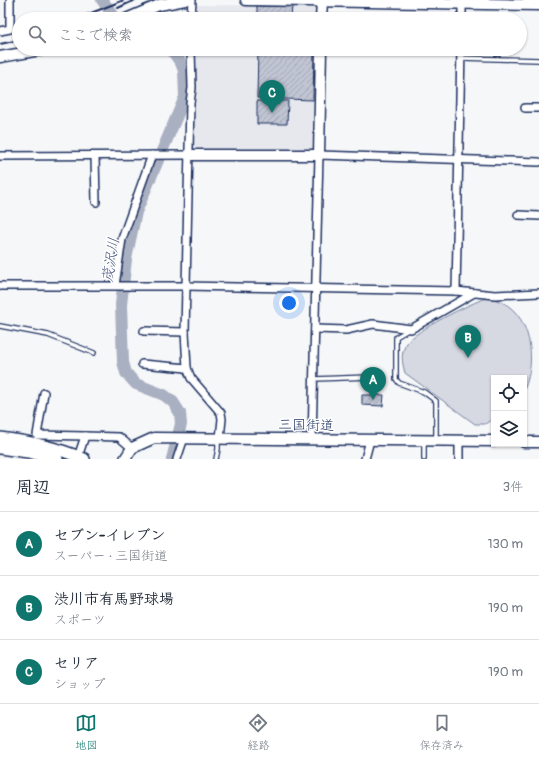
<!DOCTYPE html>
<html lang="ja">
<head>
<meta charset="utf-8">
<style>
	body { margin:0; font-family:Pangolin,"Klee One",sans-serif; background:#f6f6f7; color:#1f2937 }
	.controls { position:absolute; right:12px; bottom:12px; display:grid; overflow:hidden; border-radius:0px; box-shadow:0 1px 3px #0004 }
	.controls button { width:36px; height:36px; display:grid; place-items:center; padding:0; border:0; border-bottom:1px solid #e0e1e3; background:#fff; color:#1f2937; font:20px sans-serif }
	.you { position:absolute; left:289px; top:303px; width:14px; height:14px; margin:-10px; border:3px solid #fff; border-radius:50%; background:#1a73e8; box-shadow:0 0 0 6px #1a73e833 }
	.badge { display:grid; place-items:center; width:26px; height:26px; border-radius:50%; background:#0f766e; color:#fff; font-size:13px; font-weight:700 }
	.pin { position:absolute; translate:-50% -33px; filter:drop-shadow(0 1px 2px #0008) }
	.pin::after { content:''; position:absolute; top:21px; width:14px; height:12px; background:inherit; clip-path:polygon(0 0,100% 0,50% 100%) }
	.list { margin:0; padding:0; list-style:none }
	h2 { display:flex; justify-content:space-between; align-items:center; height:52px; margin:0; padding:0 16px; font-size:17px }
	h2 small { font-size:13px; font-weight:400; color:#747a83 }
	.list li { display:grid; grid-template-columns:26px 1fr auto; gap:12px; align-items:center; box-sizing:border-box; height:64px; padding:0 16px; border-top:1px solid #e0e1e3 }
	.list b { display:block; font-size:15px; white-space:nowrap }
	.list p { margin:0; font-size:13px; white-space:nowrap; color:#747a83 }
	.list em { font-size:13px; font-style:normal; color:#747a83 }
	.icon { flex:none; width:22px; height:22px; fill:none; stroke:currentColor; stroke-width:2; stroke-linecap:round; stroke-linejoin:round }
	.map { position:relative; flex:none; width:539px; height:459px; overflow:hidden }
	.search { position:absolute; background:#fff; box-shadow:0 1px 3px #0004; left:12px; right:12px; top:12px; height:44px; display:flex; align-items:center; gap:10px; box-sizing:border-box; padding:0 14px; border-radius:22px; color:#747a83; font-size:15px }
	.sheet { height:244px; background:#fff }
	nav { display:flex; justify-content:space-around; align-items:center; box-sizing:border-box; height:56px; border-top:1px solid #e0e1e3; background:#fff; font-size:11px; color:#747a83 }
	nav a { display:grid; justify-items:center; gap:2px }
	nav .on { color:#0f766e }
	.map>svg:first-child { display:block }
</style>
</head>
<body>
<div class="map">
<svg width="539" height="459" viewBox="0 0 539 459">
	<defs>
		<pattern id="building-hatch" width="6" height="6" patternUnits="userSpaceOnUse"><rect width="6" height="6" fill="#c0c4d3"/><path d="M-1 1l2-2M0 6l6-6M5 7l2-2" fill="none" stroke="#a4a9b8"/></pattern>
	</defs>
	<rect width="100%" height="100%" fill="#f6f7f9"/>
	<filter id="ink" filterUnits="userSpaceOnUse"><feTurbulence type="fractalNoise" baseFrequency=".025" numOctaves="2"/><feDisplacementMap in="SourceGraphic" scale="8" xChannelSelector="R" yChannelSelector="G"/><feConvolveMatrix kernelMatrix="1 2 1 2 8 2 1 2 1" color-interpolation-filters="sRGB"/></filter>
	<g filter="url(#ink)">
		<g fill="#e6e8ee">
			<path d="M 194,5 L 320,6 L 320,19 L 194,19 Z"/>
			<path d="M 193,49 L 319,49 L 317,152 L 191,153 Z"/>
		</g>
		<path fill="#d6d9e2" stroke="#7884a0" d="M 486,298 C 529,301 539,357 524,390 L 524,378 L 494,378 L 494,418 L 485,424 L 475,424 L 405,373 C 402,362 400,353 407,343 C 416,330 469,304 486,298 Z"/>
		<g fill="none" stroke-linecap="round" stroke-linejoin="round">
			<g stroke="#a9b0c1" stroke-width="12">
				<path d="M 102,0 L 116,19"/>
				<path d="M 171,49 L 181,63 L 184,71 L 185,97 L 136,212 L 126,259 L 121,305 L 123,362 L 126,373 L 136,384 L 164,395 L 173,402 L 180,413 L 181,424 L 172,459"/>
			</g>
		</g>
		<g fill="url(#building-hatch)" stroke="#1b2f5e">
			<path d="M 257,6 L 292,6 L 291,19 L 257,19 Z"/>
			<path d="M 258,49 L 314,49 L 313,100 L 257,98 Z"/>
			<path d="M 257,101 L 288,101 L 287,124 L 257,124 Z"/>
			<path d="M 362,395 L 384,395 L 383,406 L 362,405 Z"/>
		</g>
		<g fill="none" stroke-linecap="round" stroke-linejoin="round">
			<defs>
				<g id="lane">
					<path d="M 461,58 L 539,60"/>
					<path d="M 0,326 L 48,335 L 94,353"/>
					<path d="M 408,330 L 396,337 L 396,379 L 399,383 L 424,392 L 436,401 L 436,438"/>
					<path d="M 314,379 L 370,377"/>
					<path d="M 216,459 L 218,449 L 218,440"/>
					<path d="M 424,459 L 424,441"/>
				</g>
				<g id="street">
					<path d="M 191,19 L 192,0"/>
					<path d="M 462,19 L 462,0"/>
					<path d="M 0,31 L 10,29 L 10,0"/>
					<path d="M 191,49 L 192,88 L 190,103 L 185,332 L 187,368 L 191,378 L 221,413 L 222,419 L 220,438"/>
					<path d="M 525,108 L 539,108"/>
					<path d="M 0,156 L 189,155"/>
					<path d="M 95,156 L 96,202"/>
					<path d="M 518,215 L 539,216"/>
					<path d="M 115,285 L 122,239 L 152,155"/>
					<path d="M 0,286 L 186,286 L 456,291 L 495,295 L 539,293"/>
					<path d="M 456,291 L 461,49"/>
					<path d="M 315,329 L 346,330 L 373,324 L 411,329 L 474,293"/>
					<path d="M 144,331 L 185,332"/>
					<path d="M 142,364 L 187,368"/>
					<path d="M 44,393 L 37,435 L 85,436"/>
					<path d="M 312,440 L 319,155 L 539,162"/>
					<path d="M 78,457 L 85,436 L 119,437 L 132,448"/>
					<path d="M 177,459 L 184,438"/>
					<path d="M 365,459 L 370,440"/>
					<path d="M 459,459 L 459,440"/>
				</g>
				<g id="secondary">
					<path d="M 246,0 L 539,5"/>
					<path d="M 126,19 L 159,5 L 185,0"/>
					<path d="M 321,19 L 322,1"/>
					<path d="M 0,57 L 46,49"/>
					<path d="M 189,155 L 319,155 L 321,49"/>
					<path d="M 524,442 L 539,442"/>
					<path d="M 125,459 L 132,448 L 154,438 L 494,441"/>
				</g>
				<g id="primary">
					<path d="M 0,438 C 30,442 56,447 84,459"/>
					<path d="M 0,448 L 28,452 L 57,459"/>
				</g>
			</defs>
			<use href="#lane" stroke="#1b2f5e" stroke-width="6"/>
			<use href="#street" stroke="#1b2f5e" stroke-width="10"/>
			<use href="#secondary" stroke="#1b2f5e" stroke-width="13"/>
			<use href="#primary" stroke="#1b2f5e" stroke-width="14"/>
			<use href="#lane" stroke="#fff" stroke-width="3.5"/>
			<use href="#street" stroke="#fff" stroke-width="7"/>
			<use href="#secondary" stroke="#fff" stroke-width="10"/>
			<use href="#primary" stroke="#fff" stroke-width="11"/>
			<g stroke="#1b2f5e" stroke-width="2">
				<path d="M 118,8 L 135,0"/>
				<path d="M 76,19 L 124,0"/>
				<path d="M 0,44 L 19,40"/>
			</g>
		</g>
	</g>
	<g text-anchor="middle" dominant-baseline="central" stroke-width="3" stroke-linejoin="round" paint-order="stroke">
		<g font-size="14" fill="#1b2f5e" stroke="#fff">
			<text transform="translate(306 425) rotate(1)">三国街道</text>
		</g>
		<g font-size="15" font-style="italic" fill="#4d5c81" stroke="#fff">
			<text transform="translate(111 260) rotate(-81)">茂沢川</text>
		</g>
	</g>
</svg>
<div class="controls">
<button><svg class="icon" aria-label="locate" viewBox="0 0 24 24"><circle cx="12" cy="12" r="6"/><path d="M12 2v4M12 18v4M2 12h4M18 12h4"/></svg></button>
<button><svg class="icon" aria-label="layers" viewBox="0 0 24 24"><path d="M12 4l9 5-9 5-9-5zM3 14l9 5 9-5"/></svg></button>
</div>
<div class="you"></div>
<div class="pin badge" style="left:373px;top:400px">A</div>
<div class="pin badge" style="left:468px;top:358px">B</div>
<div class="pin badge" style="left:272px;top:113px">C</div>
<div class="search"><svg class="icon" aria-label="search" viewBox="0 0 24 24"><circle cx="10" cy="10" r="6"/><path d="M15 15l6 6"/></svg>ここで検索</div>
</div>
<section class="sheet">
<h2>周辺<small>3件</small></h2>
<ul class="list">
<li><span class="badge">A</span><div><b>セブン-イレブン</b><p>スーパー · 三国街道</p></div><em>130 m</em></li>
<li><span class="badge">B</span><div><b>渋川市有馬野球場</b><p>スポーツ</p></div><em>190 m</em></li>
<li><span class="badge">C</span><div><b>セリア</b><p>ショップ</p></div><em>190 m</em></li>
</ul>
</section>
<nav>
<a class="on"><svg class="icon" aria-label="map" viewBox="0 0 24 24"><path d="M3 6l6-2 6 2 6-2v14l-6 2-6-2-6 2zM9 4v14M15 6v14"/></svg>地図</a>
<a><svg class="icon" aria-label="directions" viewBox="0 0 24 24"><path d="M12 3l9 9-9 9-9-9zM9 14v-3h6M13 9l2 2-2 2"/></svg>経路</a>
<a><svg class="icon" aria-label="saved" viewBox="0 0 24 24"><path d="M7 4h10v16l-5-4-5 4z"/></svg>保存済み</a>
</nav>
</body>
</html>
